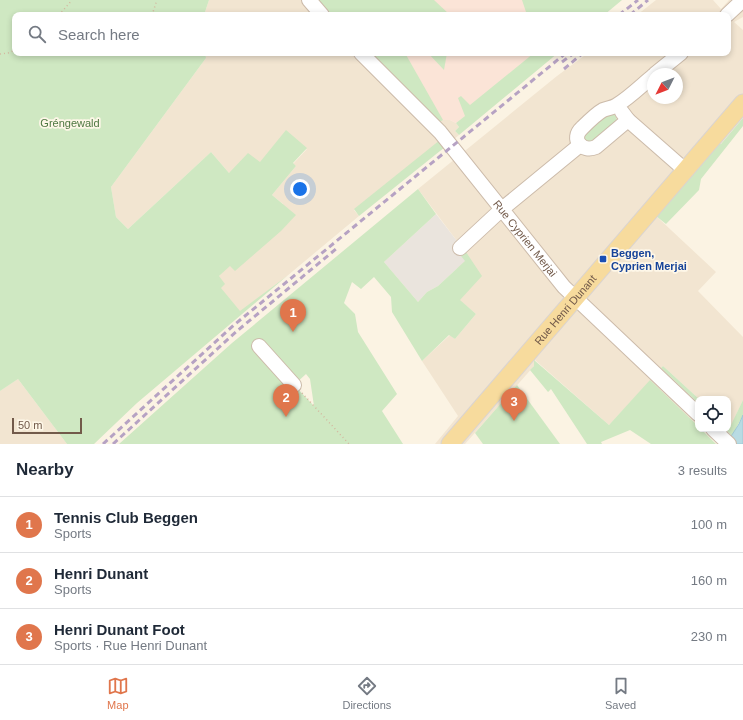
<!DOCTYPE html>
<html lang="en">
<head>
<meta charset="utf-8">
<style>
	body { margin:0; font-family:Helvetica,sans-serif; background:#f2f2f3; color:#1f2937 }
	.controls { position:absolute; right:12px; bottom:12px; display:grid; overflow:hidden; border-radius:8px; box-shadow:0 2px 6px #0003 }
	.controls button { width:36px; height:36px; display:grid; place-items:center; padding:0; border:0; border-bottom:1px solid #e0e1e3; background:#fff; color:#1f2937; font:20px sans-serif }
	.compass { position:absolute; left:647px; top:68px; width:36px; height:36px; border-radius:50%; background:#fff; box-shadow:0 2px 6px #0003; rotate:228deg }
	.scale { position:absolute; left:12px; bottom:10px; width:70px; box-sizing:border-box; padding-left:4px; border:2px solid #725a4a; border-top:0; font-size:11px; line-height:14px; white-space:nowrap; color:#725a4a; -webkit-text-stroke:3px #fef7e8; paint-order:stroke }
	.you { position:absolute; left:300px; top:189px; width:14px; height:14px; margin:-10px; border:3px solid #fff; border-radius:50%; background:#1a73e8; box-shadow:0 0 0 6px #1a73e833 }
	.badge { display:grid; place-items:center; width:26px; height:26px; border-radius:50%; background:#e0764c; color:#fff; font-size:13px; font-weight:700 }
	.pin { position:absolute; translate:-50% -33px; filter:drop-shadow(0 1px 2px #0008) }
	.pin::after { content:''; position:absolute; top:21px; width:14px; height:12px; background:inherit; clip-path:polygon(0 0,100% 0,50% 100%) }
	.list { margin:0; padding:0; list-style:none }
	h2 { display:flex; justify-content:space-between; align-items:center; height:52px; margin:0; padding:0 16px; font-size:17px }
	h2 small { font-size:13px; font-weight:400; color:#747a83 }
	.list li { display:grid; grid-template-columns:26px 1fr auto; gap:12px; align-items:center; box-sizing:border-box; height:56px; padding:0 16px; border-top:1px solid #e0e1e3 }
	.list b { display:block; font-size:15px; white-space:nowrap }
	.list p { margin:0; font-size:13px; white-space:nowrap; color:#747a83 }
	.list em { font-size:13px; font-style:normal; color:#747a83 }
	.icon { flex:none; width:22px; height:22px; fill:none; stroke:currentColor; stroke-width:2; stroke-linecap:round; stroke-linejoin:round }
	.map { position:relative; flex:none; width:743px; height:444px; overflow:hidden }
	.search { position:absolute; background:#fff; box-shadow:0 2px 6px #0003; left:12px; right:12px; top:12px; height:44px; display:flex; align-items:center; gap:10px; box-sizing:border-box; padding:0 14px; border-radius:8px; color:#747a83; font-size:15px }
	.sheet { height:220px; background:#fff }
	nav { display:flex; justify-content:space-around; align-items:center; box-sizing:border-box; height:56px; border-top:1px solid #e0e1e3; background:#fff; font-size:11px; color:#747a83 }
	nav a { display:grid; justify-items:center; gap:2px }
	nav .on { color:#e0764c }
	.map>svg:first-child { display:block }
</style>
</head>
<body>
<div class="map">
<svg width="743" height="444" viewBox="0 0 743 444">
	<rect width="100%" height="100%" fill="#fbf3e3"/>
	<g fill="#f2e5d1" fill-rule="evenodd">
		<path d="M 209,0 L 314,0 L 328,15 L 204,15 Z"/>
		<path d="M 656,0 L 713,0 L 721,9 L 729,0 L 743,0 L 743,17 L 734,22 L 743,30 L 743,118 L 721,144 L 695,168 L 694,173 L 656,216 L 716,272 L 698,291 L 743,337 L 743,400 L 730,428 L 728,426 L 728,399 L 699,399 L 663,366 L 661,368 L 698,403 L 698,426 L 650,381 L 609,425 L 535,360 L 534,366 L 465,444 L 435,444 L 458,416 L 422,361 L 450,335 L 455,339 L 476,314 L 459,300 L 455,243 L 457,241 L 418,189 L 557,76 L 588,53 L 728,53 L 728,15 L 637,15 ZM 653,74 L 677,74 L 677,98 L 653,98 Z"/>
		<path d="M 205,53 L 367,53 L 443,120 L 450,120 L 456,123 L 459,127 L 455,131 L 459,135 L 445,147 L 354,210 L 359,216 L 287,276 L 240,312 L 220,288 L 219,276 L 283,204 L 272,195 L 296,166 L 293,164 L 307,149 L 260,162 L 229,173 L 211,152 L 128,229 L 116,217 L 111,187 L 206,58 Z"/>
		<path d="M 18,379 L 67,444 L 0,444 L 0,391 Z"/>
	</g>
	<g fill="#fbe4d7">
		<path d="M 314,0 L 617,0 L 598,15 L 328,15 Z"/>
		<path d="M 367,53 L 550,53 L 456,123 L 450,120 L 443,120 L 438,123 Z"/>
	</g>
	<path fill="#eae4dd" d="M 436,214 L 457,241 L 455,243 L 465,253 L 465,261 L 438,286 L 427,292 L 418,302 L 384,262 Z"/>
	<g fill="#cfe8c2" fill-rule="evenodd">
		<path d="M 0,0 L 209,0 L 204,15 L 15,15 L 15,53 L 145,53 L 149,55 L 150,53 L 205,53 L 206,58 L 111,187 L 116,217 L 128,229 L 211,152 L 229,173 L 248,153 L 260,162 L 286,130 L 307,148 L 293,163 L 296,166 L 272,195 L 296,215 L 281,231 L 235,271 L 230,266 L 219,276 L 225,284 L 221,288 L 240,311 L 287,276 L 137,403 L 94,444 L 67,444 L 18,379 L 0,391 Z"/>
		<path d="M 314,0 L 434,0 L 450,15 L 328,15 Z"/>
		<path d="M 522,0 L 622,0 L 604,15 L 527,15 Z"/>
		<path d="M 367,53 L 405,53 L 443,120 L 438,123 Z"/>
		<path d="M 428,53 L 447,53 L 444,70 Z"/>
		<path d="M 534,53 L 558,53 L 459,135 L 455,131 L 459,127 L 456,123 L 465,116 L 458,98 L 461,96 L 470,105 Z"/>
		<path d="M 607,114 L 614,114 L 616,117 L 617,121 L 593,143 L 583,140 L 584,133 Z"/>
		<path d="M 743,118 L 743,126 L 701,179 L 699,190 L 666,224 L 656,216 L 694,173 L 695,168 L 714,145 L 721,144 Z"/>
		<path d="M 440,140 L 445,147 L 359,216 L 354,209 Z"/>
		<path d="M 418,189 L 436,214 L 384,262 L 418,302 L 427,292 L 438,286 L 465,261 L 461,256 L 466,252 L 482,276 L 460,300 L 476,314 L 455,339 L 449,335 L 422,361 L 392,312 L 391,297 L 374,277 L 361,289 L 352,282 L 344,303 L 355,314 L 358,332 L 397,394 L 382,411 L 403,444 L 119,444 L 232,343 ZM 306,374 L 310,379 L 314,406 L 294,385 Z"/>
		<path d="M 534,360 L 609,425 L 650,380 L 698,426 L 698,429 L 701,429 L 716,444 L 651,444 L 630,430 L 601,442 L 602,444 L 587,444 L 551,389 L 548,392 L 530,370 L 534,366 Z"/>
		<path d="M 663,366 L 699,399 L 698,403 L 661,368 Z"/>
		<path d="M 517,385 L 560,444 L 483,444 L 475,433 Z"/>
		<path d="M 743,400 L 743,415 L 732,436 L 725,429 L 728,429 L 728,426 L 730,427 Z"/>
	</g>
	<path fill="#b8dbe3" stroke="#9fc9d5" d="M 743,415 L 743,444 L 726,444 L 739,424 Z"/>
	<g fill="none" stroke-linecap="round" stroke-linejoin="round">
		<defs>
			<g id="minor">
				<path d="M 309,0 L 322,15"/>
				<path d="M 727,15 L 743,0"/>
				<path id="s1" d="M 361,53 L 440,132 L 564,287 L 698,414"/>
				<path d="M 655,74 L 681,53"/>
				<path d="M 622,112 L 628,120 L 685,170"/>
				<path d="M 628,120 L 596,147 C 582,153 570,139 582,128 C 588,122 596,114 603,110 C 607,108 613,108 617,105 C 629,98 642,85 653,76"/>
				<path d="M 460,248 L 502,209 L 580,145"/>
				<path d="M 259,346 L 294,385"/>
				<path d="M 713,429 L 729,444"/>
			</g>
			<g id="major">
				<path id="s2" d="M 450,444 L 743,103"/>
			</g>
		</defs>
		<use href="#minor" stroke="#cba" stroke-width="16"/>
		<use href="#major" stroke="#dad4d0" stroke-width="19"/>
		<g stroke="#d4b79f" stroke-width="1.5" stroke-dasharray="1 3" stroke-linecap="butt">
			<path d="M 59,15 L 72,0"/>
			<path d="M 152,15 L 157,0"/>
			<path d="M 0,54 L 8,53 L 15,50"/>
			<path d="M 302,393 L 349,444"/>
		</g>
		<use href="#minor" stroke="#fff" stroke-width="14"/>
		<use href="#major" stroke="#f7db9d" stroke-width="17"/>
		<g stroke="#b6a2c3" stroke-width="3" stroke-dasharray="6 4" stroke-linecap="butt">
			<path d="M 619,15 L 638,0"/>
			<path d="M 630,15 L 648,0"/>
			<path d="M 562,62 L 574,53"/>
			<path d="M 564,69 L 583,53"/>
			<path d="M 103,444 L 234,325 L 566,53"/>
			<path d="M 113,444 L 237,331 L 336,249"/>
		</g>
	</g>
	<rect fill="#1a4fb4" stroke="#fef7e8" stroke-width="1.5" x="599" y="255" width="8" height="8" rx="2"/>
	<g text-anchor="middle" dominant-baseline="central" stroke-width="3.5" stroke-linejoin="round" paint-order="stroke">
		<g font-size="11" fill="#4f7842" stroke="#fef7e8">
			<text x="70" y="123">Gréngewald</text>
		</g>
		<g font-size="11" fill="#725a4a" stroke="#fef7e8">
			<text stroke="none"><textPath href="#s1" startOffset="248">Rue Cyprien Merjai</textPath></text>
			<text stroke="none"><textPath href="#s2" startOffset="177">Rue Henri Dunant</textPath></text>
		</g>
		<g font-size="11" font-weight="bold" fill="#164399" stroke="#fef7e8" text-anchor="start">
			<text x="611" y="253">Beggen,<tspan x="611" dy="13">Cyprien Merjai</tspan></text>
		</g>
	</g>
</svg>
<div class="controls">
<button><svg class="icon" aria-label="locate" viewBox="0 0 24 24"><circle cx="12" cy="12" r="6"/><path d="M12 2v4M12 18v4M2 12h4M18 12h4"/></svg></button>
</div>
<svg class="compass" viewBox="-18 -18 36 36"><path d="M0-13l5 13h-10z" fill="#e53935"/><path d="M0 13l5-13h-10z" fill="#747a83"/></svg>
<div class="scale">50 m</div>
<div class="you"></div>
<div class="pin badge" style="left:293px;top:332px">1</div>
<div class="pin badge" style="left:286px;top:417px">2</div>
<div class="pin badge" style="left:514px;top:421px">3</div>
<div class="search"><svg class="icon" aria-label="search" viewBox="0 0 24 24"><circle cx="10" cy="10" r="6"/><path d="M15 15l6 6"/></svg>Search here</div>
</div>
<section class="sheet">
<h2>Nearby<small>3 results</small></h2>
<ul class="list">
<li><span class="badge">1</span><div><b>Tennis Club Beggen</b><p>Sports</p></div><em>100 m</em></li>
<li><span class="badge">2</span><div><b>Henri Dunant</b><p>Sports</p></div><em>160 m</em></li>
<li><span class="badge">3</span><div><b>Henri Dunant Foot</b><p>Sports · Rue Henri Dunant</p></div><em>230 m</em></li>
</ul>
</section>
<nav>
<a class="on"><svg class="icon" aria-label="map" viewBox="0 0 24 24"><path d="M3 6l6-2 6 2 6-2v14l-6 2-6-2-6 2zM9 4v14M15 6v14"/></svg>Map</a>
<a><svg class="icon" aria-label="directions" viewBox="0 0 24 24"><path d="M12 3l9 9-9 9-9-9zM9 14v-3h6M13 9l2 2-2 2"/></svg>Directions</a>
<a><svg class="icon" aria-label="saved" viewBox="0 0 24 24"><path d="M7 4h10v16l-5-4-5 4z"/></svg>Saved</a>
</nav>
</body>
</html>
